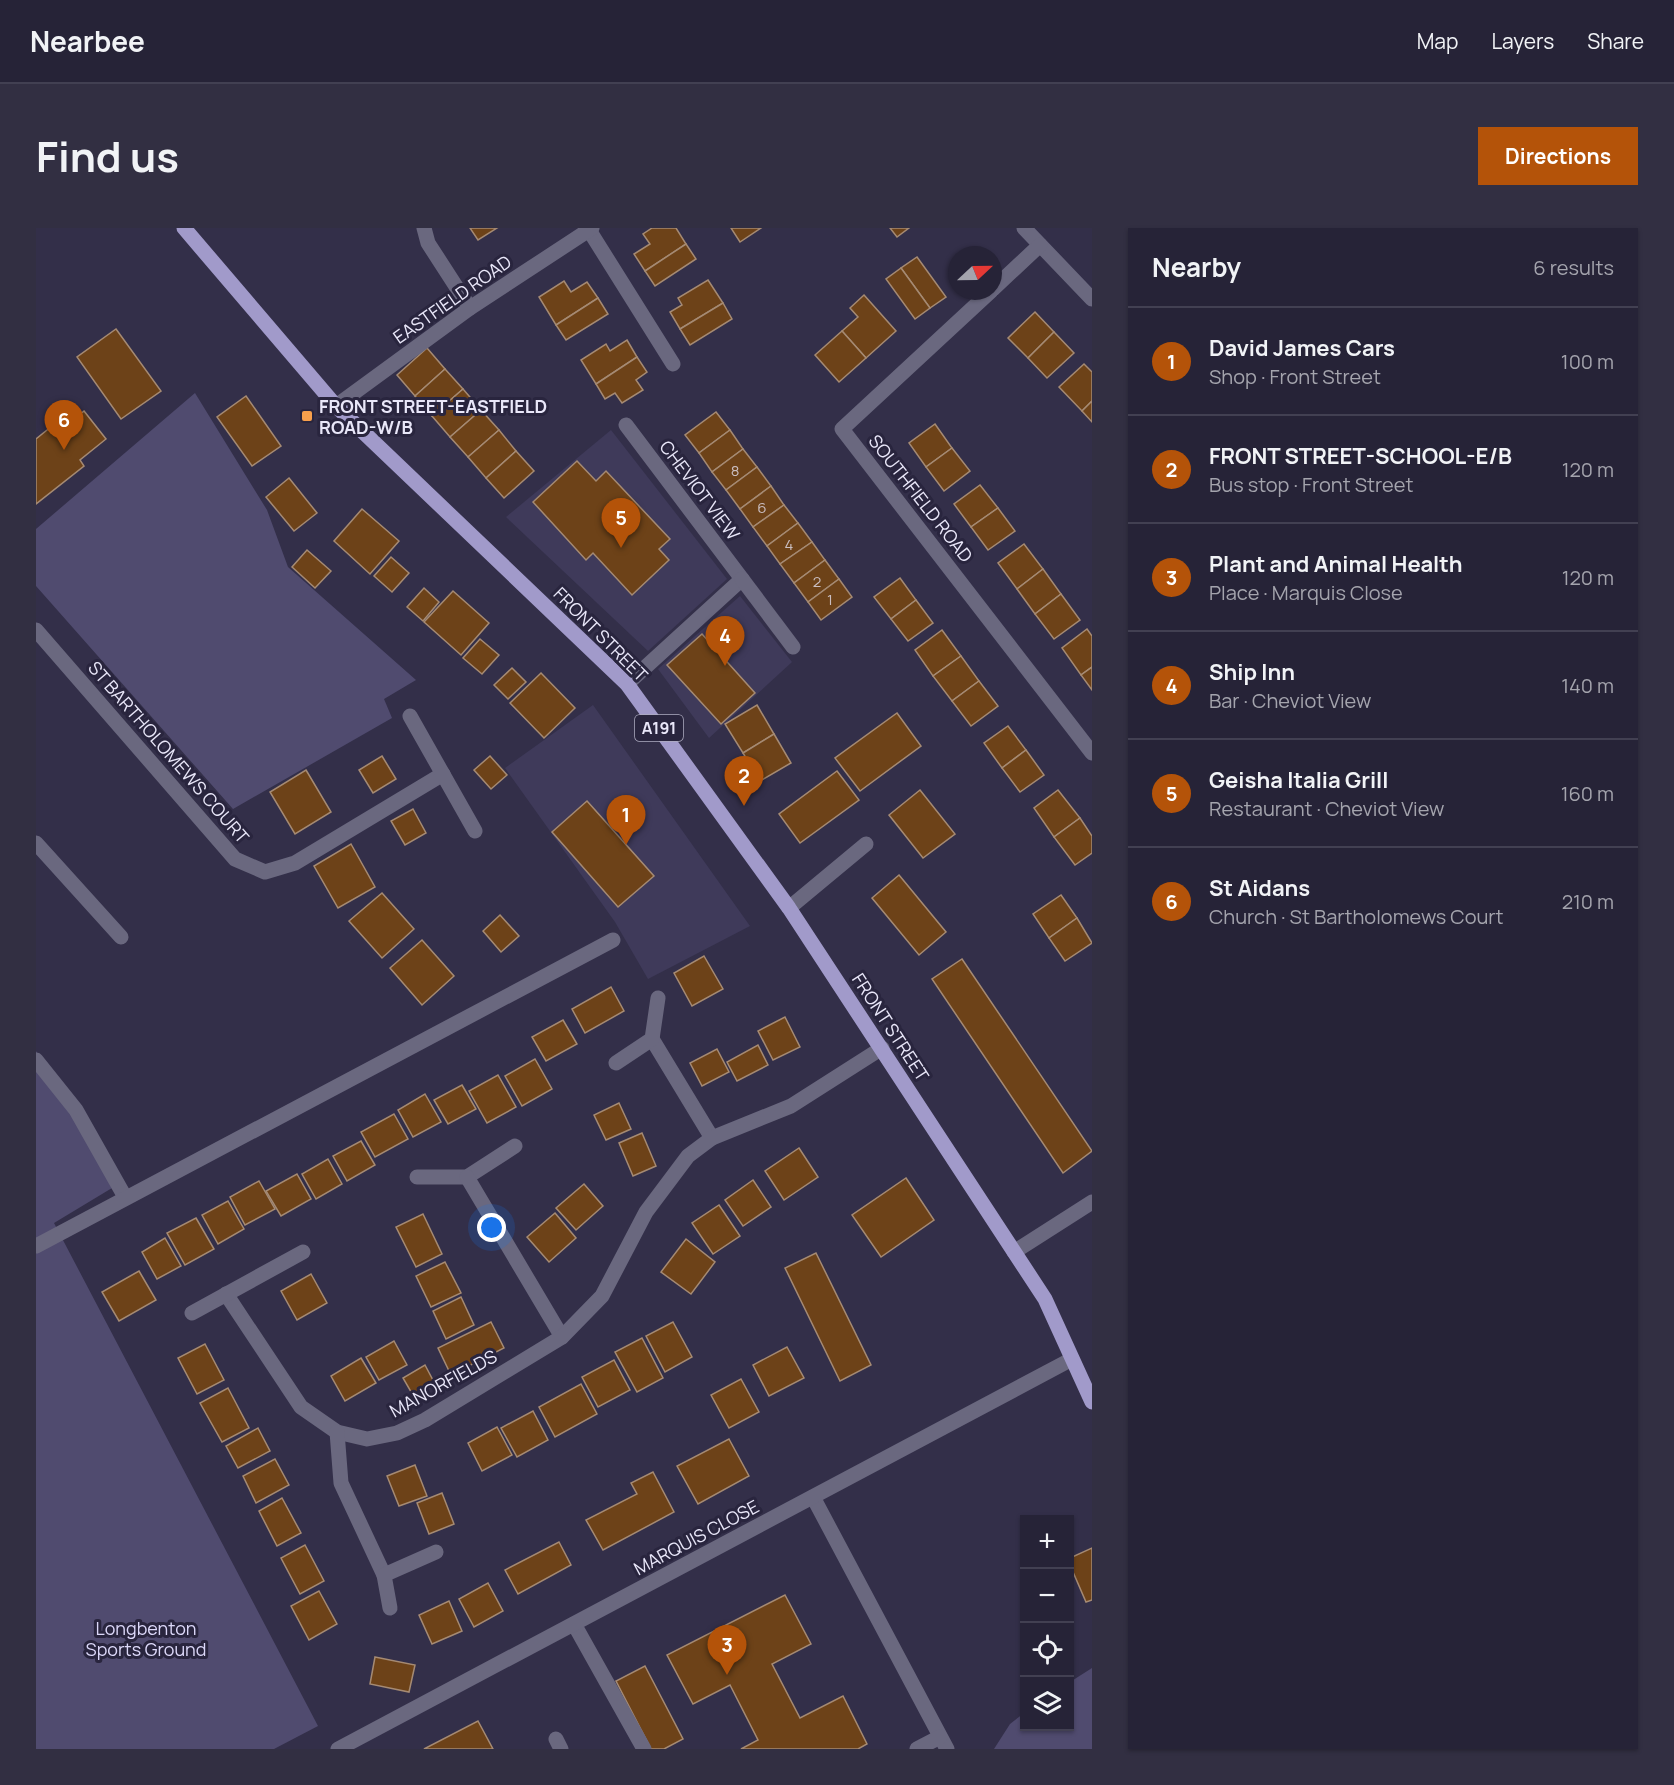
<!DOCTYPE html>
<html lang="en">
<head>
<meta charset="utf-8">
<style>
	body { margin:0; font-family:Manrope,sans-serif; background:#322f42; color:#f1f3f6 }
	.controls { position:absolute; right:18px; bottom:18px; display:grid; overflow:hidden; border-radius:0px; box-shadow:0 2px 4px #0004 }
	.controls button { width:54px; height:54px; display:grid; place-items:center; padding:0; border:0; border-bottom:2px solid #424052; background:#262337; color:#f1f3f6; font:30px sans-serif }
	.compass { position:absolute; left:912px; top:18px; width:54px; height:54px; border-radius:50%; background:#262337; box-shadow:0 2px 4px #0004; rotate:68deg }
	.you { position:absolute; left:456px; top:1000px; width:21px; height:21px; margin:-15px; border:4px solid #fff; border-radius:50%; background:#1a73e8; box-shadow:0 0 0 9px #1a73e833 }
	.badge { display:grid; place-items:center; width:39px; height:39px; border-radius:50%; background:#b45309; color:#fff; font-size:20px; font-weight:700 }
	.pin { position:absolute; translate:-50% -50px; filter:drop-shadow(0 2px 3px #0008) }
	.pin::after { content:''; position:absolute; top:32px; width:21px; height:18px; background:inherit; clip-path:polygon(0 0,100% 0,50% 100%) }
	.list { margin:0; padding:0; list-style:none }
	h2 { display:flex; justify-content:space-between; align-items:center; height:78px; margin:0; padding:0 24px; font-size:26px }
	h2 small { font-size:20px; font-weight:400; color:#a4a4ad }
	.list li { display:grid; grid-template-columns:39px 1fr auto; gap:18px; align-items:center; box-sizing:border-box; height:108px; padding:0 24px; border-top:2px solid #424052 }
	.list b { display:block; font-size:22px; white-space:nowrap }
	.list p { margin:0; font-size:20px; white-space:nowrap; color:#a4a4ad }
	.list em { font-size:20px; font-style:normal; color:#a4a4ad }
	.icon { flex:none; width:33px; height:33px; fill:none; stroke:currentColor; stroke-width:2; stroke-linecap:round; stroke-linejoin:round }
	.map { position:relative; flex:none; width:1056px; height:1521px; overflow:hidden; border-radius:0px }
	header { display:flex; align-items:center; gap:36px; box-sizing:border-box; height:84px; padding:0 30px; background:#262337; border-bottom:2px solid #424052 }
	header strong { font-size:28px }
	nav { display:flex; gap:33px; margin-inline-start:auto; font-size:21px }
	.intro { display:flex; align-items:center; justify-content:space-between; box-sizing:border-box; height:144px; padding:0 36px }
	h1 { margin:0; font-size:42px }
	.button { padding:15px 27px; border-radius:0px; background:#b45309; color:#fff; font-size:21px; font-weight:700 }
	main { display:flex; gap:36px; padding:0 36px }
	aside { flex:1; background:#262337; border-radius:0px; box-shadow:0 2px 4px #0004 }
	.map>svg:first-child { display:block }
</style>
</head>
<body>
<header>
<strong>Nearbee</strong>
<nav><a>Map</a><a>Layers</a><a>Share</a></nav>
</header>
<div class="intro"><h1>Find us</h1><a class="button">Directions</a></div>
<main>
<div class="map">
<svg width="1056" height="1521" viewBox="0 0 1056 1521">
	<rect width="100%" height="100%" fill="#332f49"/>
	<g fill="#3f3a5a">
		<path d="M 575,202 L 691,351 L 612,423 L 470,289 Z"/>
		<path d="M 704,368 L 756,434 L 673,510 L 622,441 Z"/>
		<path d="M 557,477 L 714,698 L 612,751 L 579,694 L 469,540 Z"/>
	</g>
	<g fill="#504b6f">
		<path d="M 159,165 L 231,282 L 252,339 L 380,452 L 348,471 L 356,490 L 197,581 L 0,358 L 0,301 Z"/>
		<path d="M 0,823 L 76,960 L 18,995 L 282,1498 L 238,1521 L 0,1521 Z"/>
		<path d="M 1056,1440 L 1056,1521 L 958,1521 L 974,1496 L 988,1485 L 988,1498 L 1034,1498 L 1034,1454 Z"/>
	</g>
	<g fill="#6d4218" stroke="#a58a73" stroke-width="1.5">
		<path d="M 434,0 L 461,0 L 442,12 Z"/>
		<path d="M 616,0 L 640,0 L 650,16 L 609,43 L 598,26 L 614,16 L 607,6 Z"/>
		<path d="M 695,0 L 725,0 L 704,14 Z"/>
		<path d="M 854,0 L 873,0 L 861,9 Z"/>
		<path d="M 650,16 L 660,31 L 619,58 L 609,43 Z"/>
		<path d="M 881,29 L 910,69 L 894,80 L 865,40 Z"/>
		<path d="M 865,40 L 894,80 L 879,91 L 850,51 Z"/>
		<path d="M 672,52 L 687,75 L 644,101 L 634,84 L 646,77 L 642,70 Z"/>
		<path d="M 528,53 L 535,64 L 551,54 L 562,70 L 520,97 L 503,69 Z"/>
		<path d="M 828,67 L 860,103 L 830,130 L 806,103 L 822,89 L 814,80 Z"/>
		<path d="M 562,70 L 572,86 L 530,112 L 520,97 Z"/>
		<path d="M 687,75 L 696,91 L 654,117 L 644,101 Z"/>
		<path d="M 999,84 L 1018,104 L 992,130 L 972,110 Z"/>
		<path d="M 80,101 L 125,163 L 85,191 L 41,129 Z"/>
		<path d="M 806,103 L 830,130 L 803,154 L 779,127 Z"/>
		<path d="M 1018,104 L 1038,125 L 1011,150 L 992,130 Z"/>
		<path d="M 591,112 L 601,129 L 560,156 L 545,132 L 570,116 L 574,123 Z"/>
		<path d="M 391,120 L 409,141 L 379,168 L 361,147 Z"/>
		<path d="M 601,129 L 611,144 L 600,152 L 607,162 L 586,175 L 579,165 L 569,171 L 560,156 Z"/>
		<path d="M 1048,136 L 1056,144 L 1056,173 L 1046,183 L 1023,159 Z"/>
		<path d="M 409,141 L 427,161 L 396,188 L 379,168 Z"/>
		<path d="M 427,161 L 445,182 L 414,209 L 396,188 Z"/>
		<path d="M 210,168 L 245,218 L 216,238 L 181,189 Z"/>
		<path d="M 1056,173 L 1056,194 L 1046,183 Z"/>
		<path d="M 445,182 L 463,202 L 432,229 L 414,209 Z"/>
		<path d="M 48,183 L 70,211 L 44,232 L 48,238 L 0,276 L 0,211 L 16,198 L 21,205 Z"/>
		<path d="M 680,184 L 694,202 L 663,225 L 649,207 Z"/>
		<path d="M 899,196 L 916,220 L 890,239 L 873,215 Z"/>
		<path d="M 463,202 L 480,223 L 450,250 L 432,229 Z"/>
		<path d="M 694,202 L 707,221 L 676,244 L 663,225 Z"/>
		<path d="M 916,220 L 934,243 L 908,263 L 890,239 Z"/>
		<path d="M 707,221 L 721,239 L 690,262 L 676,244 Z"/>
		<path d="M 480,223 L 498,243 L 468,270 L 450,250 Z"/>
		<path d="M 541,233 L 560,253 L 570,243 L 634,311 L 623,321 L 633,332 L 596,367 L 557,325 L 550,332 L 497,274 Z"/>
		<path d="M 721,239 L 735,258 L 704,281 L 690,262 Z"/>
		<path d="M 253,250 L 281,285 L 258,303 L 230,269 Z"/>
		<path d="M 944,257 L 962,280 L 935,299 L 918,276 Z"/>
		<path d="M 735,258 L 748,277 L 717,299 L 704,281 Z"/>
		<path d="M 748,277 L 762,295 L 731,318 L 717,299 Z"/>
		<path d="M 962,280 L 979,303 L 952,322 L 935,299 Z"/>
		<path d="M 326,281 L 363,313 L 334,346 L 298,313 Z"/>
		<path d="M 762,295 L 776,314 L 744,336 L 731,318 Z"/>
		<path d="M 776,314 L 789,332 L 758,355 L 744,336 Z"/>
		<path d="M 988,316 L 1007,341 L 981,361 L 962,335 Z"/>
		<path d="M 271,322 L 295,343 L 279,360 L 256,339 Z"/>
		<path d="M 355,329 L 373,345 L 356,364 L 338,348 Z"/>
		<path d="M 789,332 L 803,351 L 772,374 L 758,355 Z"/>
		<path d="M 1007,341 L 1025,366 L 999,386 L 981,361 Z"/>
		<path d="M 864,350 L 880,372 L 855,391 L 838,369 Z"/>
		<path d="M 803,351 L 816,369 L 785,392 L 772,374 Z"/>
		<path d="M 388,360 L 403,374 L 387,393 L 371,379 Z"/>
		<path d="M 417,363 L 453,395 L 425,427 L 388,394 Z"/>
		<path d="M 1025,366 L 1044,392 L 1018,411 L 999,386 Z"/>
		<path d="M 880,372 L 897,395 L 872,413 L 855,391 Z"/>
		<path d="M 1051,401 L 1056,408 L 1056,439 L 1045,447 L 1026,420 Z"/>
		<path d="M 906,402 L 925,428 L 897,448 L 879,422 Z"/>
		<path d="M 666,406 L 719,465 L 685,496 L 631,437 Z"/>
		<path d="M 444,411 L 463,427 L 446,446 L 427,430 Z"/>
		<path d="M 925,428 L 943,453 L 916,473 L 897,448 Z"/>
		<path d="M 1056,439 L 1056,462 L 1045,447 Z"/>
		<path d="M 476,440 L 490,454 L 472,471 L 458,457 Z"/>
		<path d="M 505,445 L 539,480 L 508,510 L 474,475 Z"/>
		<path d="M 943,453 L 962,478 L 935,498 L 916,473 Z"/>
		<path d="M 721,477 L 738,506 L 707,525 L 689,496 Z"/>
		<path d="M 861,485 L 885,518 L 824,563 L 799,530 Z"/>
		<path d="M 972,498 L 990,522 L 966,540 L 948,515 Z"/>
		<path d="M 738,506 L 755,535 L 724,553 L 707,525 Z"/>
		<path d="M 990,522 L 1008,547 L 984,564 L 966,540 Z"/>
		<path d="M 346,528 L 360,551 L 337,565 L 323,542 Z"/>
		<path d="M 454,528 L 471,547 L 455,561 L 438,542 Z"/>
		<path d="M 270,542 L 295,584 L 259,606 L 234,564 Z"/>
		<path d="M 801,543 L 823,572 L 764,615 L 743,586 Z"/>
		<path d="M 884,562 L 919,606 L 887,630 L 853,587 Z"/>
		<path d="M 1022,562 L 1044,590 L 1018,609 L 998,580 Z"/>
		<path d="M 551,573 L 618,648 L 582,679 L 516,604 Z"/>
		<path d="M 377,581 L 390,605 L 369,617 L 355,593 Z"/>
		<path d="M 1044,590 L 1056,608 L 1056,625 L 1039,637 L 1018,609 Z"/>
		<path d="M 315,616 L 339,659 L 302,680 L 278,638 Z"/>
		<path d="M 863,647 L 910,704 L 883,727 L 836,670 Z"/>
		<path d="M 346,665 L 378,701 L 346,730 L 313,693 Z"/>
		<path d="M 1025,667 L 1041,690 L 1013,710 L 997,686 Z"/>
		<path d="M 464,687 L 483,708 L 465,724 L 447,703 Z"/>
		<path d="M 1041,690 L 1056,715 L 1029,733 L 1013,710 Z"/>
		<path d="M 386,712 L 418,748 L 386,777 L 354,740 Z"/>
		<path d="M 668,728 L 687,761 L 656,778 L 638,745 Z"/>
		<path d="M 926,731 L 1056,923 L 1027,945 L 896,751 Z"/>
		<path d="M 575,759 L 588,783 L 549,805 L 536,781 Z"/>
		<path d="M 749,789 L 764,819 L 737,832 L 722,803 Z"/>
		<path d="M 527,792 L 541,816 L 510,833 L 496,809 Z"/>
		<path d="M 722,817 L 732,837 L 701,853 L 691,834 Z"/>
		<path d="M 681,821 L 693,844 L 666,858 L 654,835 Z"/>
		<path d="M 499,831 L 516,861 L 486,878 L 469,848 Z"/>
		<path d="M 462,847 L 480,879 L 451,895 L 433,863 Z"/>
		<path d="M 426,857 L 440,881 L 412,896 L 398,872 Z"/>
		<path d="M 389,866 L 405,894 L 377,909 L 362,882 Z"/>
		<path d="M 583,875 L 595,901 L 570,912 L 558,887 Z"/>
		<path d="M 358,886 L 372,911 L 339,929 L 325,904 Z"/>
		<path d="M 606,905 L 620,938 L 597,948 L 583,915 Z"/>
		<path d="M 325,913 L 339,937 L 311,953 L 297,928 Z"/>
		<path d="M 763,920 L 782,949 L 748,972 L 729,943 Z"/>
		<path d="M 292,931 L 306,956 L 280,971 L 266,946 Z"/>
		<path d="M 261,946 L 275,971 L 245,988 L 230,963 Z"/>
		<path d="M 870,950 L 898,992 L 845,1029 L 816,987 Z"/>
		<path d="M 717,952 L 735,979 L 707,998 L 689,972 Z"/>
		<path d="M 223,953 L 239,981 L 209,997 L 194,969 Z"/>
		<path d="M 548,956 L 567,978 L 540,1002 L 520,980 Z"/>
		<path d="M 192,973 L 208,1001 L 182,1016 L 166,987 Z"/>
		<path d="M 683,977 L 704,1008 L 677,1026 L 656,995 Z"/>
		<path d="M 519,985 L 540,1010 L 513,1034 L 491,1009 Z"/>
		<path d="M 387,986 L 406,1026 L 380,1039 L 360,999 Z"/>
		<path d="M 160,990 L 178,1021 L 149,1037 L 131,1005 Z"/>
		<path d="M 129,1010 L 145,1038 L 121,1051 L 106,1024 Z"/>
		<path d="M 650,1011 L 679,1034 L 655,1066 L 625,1044 Z"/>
		<path d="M 780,1025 L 835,1137 L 804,1153 L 749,1040 Z"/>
		<path d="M 409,1034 L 425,1065 L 395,1079 L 380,1048 Z"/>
		<path d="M 103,1043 L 120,1072 L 83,1093 L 66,1064 Z"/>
		<path d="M 275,1046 L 291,1075 L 261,1092 L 245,1063 Z"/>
		<path d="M 425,1069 L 438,1097 L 410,1111 L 397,1083 Z"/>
		<path d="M 455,1094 L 468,1120 L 415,1147 L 402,1120 Z"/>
		<path d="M 637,1094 L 656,1129 L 629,1144 L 610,1108 Z"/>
		<path d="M 606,1110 L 627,1150 L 601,1164 L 579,1124 Z"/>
		<path d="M 358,1113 L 371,1137 L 343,1152 L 330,1129 Z"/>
		<path d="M 169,1116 L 188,1152 L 161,1166 L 142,1130 Z"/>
		<path d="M 751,1119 L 768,1150 L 733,1168 L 717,1137 Z"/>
		<path d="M 325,1130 L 340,1155 L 309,1173 L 295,1148 Z"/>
		<path d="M 578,1132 L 594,1162 L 562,1179 L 546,1149 Z"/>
		<path d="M 389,1137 L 399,1156 L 378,1169 L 367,1150 Z"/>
		<path d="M 705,1151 L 723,1184 L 693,1200 L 675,1167 Z"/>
		<path d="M 545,1156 L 561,1186 L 519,1209 L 503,1179 Z"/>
		<path d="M 192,1160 L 213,1200 L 186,1214 L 164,1175 Z"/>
		<path d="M 497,1183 L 512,1212 L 481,1229 L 465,1200 Z"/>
		<path d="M 461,1199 L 476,1227 L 446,1243 L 432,1215 Z"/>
		<path d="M 222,1200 L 234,1223 L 202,1240 L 190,1218 Z"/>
		<path d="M 693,1211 L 713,1248 L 662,1276 L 641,1238 Z"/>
		<path d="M 239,1231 L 253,1257 L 220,1275 L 207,1248 Z"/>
		<path d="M 379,1237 L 391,1268 L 363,1278 L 351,1248 Z"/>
		<path d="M 617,1244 L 638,1284 L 567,1322 L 550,1292 L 601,1266 L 595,1255 Z"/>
		<path d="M 406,1265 L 418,1296 L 393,1306 L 381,1275 Z"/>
		<path d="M 246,1270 L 265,1305 L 241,1318 L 223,1283 Z"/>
		<path d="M 523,1314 L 535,1337 L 482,1366 L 469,1342 Z"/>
		<path d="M 269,1317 L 288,1353 L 264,1366 L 245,1330 Z"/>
		<path d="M 1056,1320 L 1056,1372 L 1050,1374 L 1034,1337 L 1034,1330 Z"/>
		<path d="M 452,1355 L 467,1383 L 438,1399 L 423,1371 Z"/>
		<path d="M 283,1363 L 301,1396 L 273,1412 L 255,1378 Z"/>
		<path d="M 749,1367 L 775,1416 L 736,1436 L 764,1490 L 807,1468 L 831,1516 L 822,1521 L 705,1521 L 722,1512 L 694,1457 L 657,1476 L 631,1427 Z"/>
		<path d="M 413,1373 L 426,1403 L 396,1416 L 383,1387 Z"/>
		<path d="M 339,1429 L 379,1437 L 373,1464 L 334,1456 Z"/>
		<path d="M 609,1438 L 647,1511 L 628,1521 L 615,1521 L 580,1453 Z"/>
		<path d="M 442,1493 L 457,1521 L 388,1521 Z"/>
	</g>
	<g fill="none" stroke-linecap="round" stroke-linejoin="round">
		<g stroke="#6a687f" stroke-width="15">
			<path d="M 388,0 L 392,15 L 434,80"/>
			<path d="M 988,0 L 1056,71"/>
			<path d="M 553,2 L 637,136"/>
			<path d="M 957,61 L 1004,17"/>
			<path d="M 955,63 L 806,201 L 1056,525"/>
			<path d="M 300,178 L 434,80 L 556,0"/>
			<path d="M 590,197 L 706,351 L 591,456"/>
			<path d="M 706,351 L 757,419"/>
			<path d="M 0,402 L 199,631 L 229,644 L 259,635 L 407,546"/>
			<path d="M 374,488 L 439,603"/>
			<path d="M 0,615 L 85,709"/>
			<path d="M 753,680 L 830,616"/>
			<path d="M 616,811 L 676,910"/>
			<path d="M 0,832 L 40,882 L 89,969"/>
			<path d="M 580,835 L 616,811 L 622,770"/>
			<path d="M 381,949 L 431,949 L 479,918"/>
			<path d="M 431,949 L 526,1109"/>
			<path d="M 0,1018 L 577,712"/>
			<path d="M 978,1024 L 1056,974"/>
			<path d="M 190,1066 L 265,1179 L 301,1204 L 331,1211 L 361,1205 L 389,1192 L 526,1109 L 566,1068 L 610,984 L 652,928 L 676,910 L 755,878 L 846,820"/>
			<path d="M 156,1085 L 267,1024"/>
			<path d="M 301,1204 L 305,1255 L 348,1347"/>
			<path d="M 777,1269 L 911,1521"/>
			<path d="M 354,1380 L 348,1347 L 400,1324"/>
			<path d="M 538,1396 L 608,1521"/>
			<path d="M 520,1511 L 525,1521"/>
			<path d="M 302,1521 L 1036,1131"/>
			<path d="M 881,1521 L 904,1509"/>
		</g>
		<path stroke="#a19aca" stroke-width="15" d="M 148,0 L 300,178 L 591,456 L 753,680 L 1009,1071 L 1056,1174"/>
	</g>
	<rect fill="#f9a04c" stroke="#29253e" stroke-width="2" x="265" y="182" width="12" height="12" rx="3"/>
	<g text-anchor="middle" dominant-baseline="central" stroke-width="6" stroke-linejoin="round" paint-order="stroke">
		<g font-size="15" fill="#cabec1">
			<text x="699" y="242">8</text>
			<text x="726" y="279">6</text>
			<text x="753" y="316">4</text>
			<text x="781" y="353">2</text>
			<text x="794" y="371">1</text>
		</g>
		<rect fill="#29253e" stroke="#afadc1" stroke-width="1.5" x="599" y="487" width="48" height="26" rx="4.5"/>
		<g font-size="16" font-weight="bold" fill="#e9e7f9">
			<text x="623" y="500">A191</text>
		</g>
		<g font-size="18" fill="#e9e7f9" stroke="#29253e">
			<text transform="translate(416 71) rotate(-35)">EASTFIELD ROAD</text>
			<text transform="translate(664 262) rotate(53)">CHEVIOT VIEW</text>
			<text transform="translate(885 270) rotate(52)">SOUTHFIELD ROAD</text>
			<text transform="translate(565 406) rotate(45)">FRONT STREET</text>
			<text transform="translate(133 524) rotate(49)">ST BARTHOLOMEWS COURT</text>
			<text transform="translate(855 799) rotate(57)">FRONT STREET</text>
			<text transform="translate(407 1155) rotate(-29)">MANORFIELDS</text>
			<text transform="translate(660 1309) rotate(-28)">MARQUIS CLOSE</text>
		</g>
		<g font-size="18" font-weight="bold" fill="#e9e7f9" stroke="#29253e" text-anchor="start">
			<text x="283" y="178">FRONT STREET-EASTFIELD<tspan x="283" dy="21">ROAD-W/B</tspan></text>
		</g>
		<g font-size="18" fill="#dcd8f9" stroke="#29253e">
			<text x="110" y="1400">Longbenton<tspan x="110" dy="21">Sports Ground</tspan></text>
		</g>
	</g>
</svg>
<div class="controls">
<button>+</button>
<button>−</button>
<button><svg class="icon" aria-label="locate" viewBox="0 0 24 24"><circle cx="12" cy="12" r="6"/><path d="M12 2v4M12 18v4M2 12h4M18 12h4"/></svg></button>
<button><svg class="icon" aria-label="layers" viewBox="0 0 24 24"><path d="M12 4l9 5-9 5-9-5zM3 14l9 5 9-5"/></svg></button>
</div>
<svg class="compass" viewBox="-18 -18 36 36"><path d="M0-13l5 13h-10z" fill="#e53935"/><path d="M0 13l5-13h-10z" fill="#a4a4ad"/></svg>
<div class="you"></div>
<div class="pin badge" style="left:590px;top:617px">1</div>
<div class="pin badge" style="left:708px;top:578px">2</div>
<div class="pin badge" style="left:691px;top:1447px">3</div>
<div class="pin badge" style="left:689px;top:438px">4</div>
<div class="pin badge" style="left:585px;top:320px">5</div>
<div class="pin badge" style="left:28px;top:222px">6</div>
</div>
<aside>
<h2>Nearby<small>6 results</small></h2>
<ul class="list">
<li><span class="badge">1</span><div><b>David James Cars</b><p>Shop · Front Street</p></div><em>100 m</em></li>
<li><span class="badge">2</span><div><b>FRONT STREET-SCHOOL-E/B</b><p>Bus stop · Front Street</p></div><em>120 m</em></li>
<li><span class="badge">3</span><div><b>Plant and Animal Health</b><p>Place · Marquis Close</p></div><em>120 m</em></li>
<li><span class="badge">4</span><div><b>Ship Inn</b><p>Bar · Cheviot View</p></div><em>140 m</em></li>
<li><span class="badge">5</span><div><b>Geisha Italia Grill</b><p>Restaurant · Cheviot View</p></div><em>160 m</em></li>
<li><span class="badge">6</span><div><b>St Aidans</b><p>Church · St Bartholomews Court</p></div><em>210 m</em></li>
</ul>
</aside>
</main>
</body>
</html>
